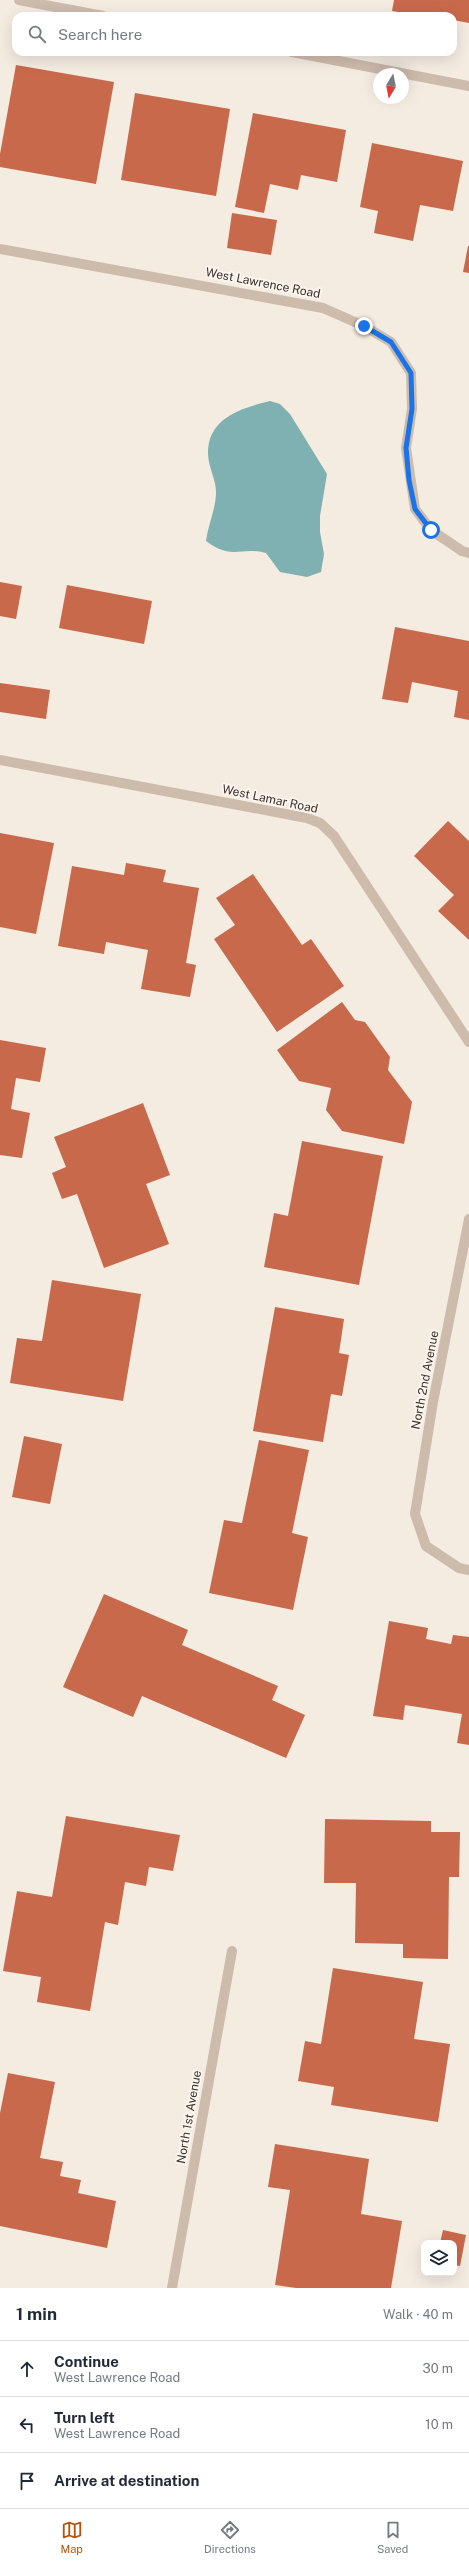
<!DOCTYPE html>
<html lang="en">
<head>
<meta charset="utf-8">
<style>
	body { margin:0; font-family:"Public Sans",sans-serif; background:#f6f6f7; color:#1f2937 }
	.controls { position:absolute; right:12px; bottom:12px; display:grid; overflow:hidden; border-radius:8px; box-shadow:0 4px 16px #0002 }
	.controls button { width:36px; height:36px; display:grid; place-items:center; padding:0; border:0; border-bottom:1px solid #e0e1e3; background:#fff; color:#1f2937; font:20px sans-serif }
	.compass { position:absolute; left:373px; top:68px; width:36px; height:36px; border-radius:50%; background:#fff; box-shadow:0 4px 16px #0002; rotate:190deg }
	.stop { position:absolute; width:12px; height:12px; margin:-9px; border:3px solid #1a73e8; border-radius:50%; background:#fff }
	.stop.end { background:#1a73e8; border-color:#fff; box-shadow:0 1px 4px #0008 }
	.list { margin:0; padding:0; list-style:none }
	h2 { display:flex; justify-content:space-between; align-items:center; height:52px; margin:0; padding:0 16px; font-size:17px }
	h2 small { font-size:13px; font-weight:400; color:#747a83 }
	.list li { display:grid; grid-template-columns:26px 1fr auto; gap:12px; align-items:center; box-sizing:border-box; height:56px; padding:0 16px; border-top:1px solid #e0e1e3 }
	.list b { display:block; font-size:15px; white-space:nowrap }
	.list p { margin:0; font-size:13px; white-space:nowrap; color:#747a83 }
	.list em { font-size:13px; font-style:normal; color:#747a83 }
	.icon { flex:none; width:22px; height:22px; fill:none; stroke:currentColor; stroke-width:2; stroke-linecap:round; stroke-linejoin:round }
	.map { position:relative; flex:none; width:469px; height:2288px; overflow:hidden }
	.search { position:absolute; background:#fff; box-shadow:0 4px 16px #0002; left:12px; right:12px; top:12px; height:44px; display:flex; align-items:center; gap:10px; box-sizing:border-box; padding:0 14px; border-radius:12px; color:#747a83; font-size:15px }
	.sheet { height:220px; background:#fff }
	nav { display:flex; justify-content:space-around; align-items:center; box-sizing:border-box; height:56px; border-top:1px solid #e0e1e3; background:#fff; font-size:11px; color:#747a83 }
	nav a { display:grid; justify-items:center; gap:2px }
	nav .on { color:#b45309 }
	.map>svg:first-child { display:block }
</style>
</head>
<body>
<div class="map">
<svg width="469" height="2288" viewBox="0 0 469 2288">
	<rect width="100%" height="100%" fill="#f4ebe1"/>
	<path fill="#7fb0b2" d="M 270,401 L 280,404 L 290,414 L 327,474 L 320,516 L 320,532 L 324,554 L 321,572 L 307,577 L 280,572 L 266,553 C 239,546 233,561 206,541 C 208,525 216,509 216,492 C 216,479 208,467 208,453 C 208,418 241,408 270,401 Z"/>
	<g fill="#c8694b">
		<path d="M 394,0 L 469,0 L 469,23 L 453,20 L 453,16 L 424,16 L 392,11 Z"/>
		<path d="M 16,65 L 114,82 L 96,184 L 0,167 L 0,154 Z"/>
		<path d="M 135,93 L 230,109 L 216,196 L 121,180 Z"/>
		<path d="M 253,113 L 346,130 L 337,182 L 301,175 L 298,190 L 270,184 L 264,213 L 235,207 Z"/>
		<path d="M 372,143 L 463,161 L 453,211 L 420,205 L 413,241 L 374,233 L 378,211 L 360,207 Z"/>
		<path d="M 232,213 L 277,220 L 271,255 L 227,248 Z"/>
		<path d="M 468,246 L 469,246 L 469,273 L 463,272 Z"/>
		<path d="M 0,582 L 22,586 L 16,619 L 0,616 Z"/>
		<path d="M 67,585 L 152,601 L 144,644 L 59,628 Z"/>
		<path d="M 395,627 L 469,641 L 469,720 L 454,717 L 458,691 L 412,682 L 408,703 L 382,699 Z"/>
		<path d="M 0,683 L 50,690 L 46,719 L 0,712 Z"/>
		<path d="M 448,821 L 469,841 L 469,940 L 438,911 L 454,895 L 414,856 Z"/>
		<path d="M 0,833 L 54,843 L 36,934 L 0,927 Z"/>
		<path d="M 126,863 L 166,870 L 163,882 L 199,888 L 186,963 L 196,965 L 190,997 L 141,989 L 148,950 L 106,942 L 104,954 L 58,946 L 72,866 L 124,875 Z"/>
		<path d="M 253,874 L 302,945 L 311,939 L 344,986 L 277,1032 L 214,939 L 235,925 L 216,898 Z"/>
		<path d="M 342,1002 L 355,1020 L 365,1022 L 390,1057 L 388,1070 L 412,1102 L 404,1144 L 342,1131 L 326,1110 L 331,1088 L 299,1081 L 277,1050 Z"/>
		<path d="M 0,1040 L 46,1048 L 40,1082 L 16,1078 L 11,1109 L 30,1113 L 22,1158 L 0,1155 Z"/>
		<path d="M 143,1103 L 170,1175 L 146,1184 L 169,1244 L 104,1268 L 77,1194 L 62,1199 L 52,1173 L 66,1167 L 54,1137 Z"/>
		<path d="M 302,1141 L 383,1156 L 359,1285 L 264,1267 L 274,1213 L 288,1216 Z"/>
		<path d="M 52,1280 L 141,1294 L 123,1401 L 10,1383 L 17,1338 L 42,1341 Z"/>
		<path d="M 275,1307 L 344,1319 L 339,1353 L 349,1355 L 342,1396 L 331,1394 L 323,1442 L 253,1431 Z"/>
		<path d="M 24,1436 L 62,1444 L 50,1504 L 12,1497 Z"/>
		<path d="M 259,1440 L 309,1450 L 292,1533 L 308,1537 L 293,1610 L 209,1593 L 224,1520 L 242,1523 Z"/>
		<path d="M 104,1594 L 188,1630 L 182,1645 L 278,1686 L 272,1700 L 305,1715 L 286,1758 L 142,1696 L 133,1717 L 63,1687 Z"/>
		<path d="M 389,1621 L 428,1628 L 426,1639 L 451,1644 L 453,1635 L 469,1637 L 469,1745 L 457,1743 L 462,1714 L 405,1705 L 403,1720 L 373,1716 Z"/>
		<path d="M 66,1816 L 180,1835 L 173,1871 L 149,1867 L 146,1886 L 125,1882 L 118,1925 L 105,1922 L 90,2011 L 37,2002 L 41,1977 L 3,1971 L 17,1891 L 52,1897 Z"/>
		<path d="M 325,1819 L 431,1821 L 431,1832 L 460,1832 L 459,1877 L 449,1877 L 448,1959 L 403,1958 L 403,1944 L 355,1943 L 356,1883 L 324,1883 Z"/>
		<path d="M 333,1968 L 423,1982 L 414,2039 L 450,2044 L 438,2122 L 331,2105 L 334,2087 L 298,2081 L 305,2041 L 321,2044 Z"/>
		<path d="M 8,2073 L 55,2082 L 40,2158 L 63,2162 L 60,2176 L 81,2180 L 78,2193 L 116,2201 L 107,2248 L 0,2226 L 0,2113 Z"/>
		<path d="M 275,2144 L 369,2159 L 361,2214 L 402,2221 L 391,2288 L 296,2288 L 275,2285 L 290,2190 L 268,2187 Z"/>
		<path d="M 443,2230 L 466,2235 L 460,2266 L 454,2265 L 454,2243 L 440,2243 Z"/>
	</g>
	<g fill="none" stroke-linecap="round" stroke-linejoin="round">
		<g stroke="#cdbbac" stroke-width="10">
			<path d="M 19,0 L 103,16"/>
			<path d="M 292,52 L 469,86"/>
			<path d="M 0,249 L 323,308 L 364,326 L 391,342 L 411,373 L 412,409 L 406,448 L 415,509 L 431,530 L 462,551 L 469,553"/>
			<path d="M 0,760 L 307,818 L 320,823 L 334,836 L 469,1042"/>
			<path d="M 469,1219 L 433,1402 L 415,1514 L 426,1546 L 459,1568 L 469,1570"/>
			<path d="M 172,2288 L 232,1951"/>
		</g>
	</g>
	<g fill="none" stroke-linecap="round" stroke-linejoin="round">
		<path stroke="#1a73e8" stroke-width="5" d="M 364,326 L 391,342 L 411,373 L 412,409 L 406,448 L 409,480 L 415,509 L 431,530"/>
	</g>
	<g text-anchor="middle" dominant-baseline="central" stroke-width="4" stroke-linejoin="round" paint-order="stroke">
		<g font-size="12" fill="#3b302b" stroke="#fbf5ee">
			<text transform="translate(263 283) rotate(11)">West Lawrence Road</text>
			<text transform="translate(270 799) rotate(12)">West Lamar Road</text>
			<text transform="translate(425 1380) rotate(-79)">North 2nd Avenue</text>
			<text transform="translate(189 2117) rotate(-80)">North 1st Avenue</text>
		</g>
	</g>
</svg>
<div class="controls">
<button><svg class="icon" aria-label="layers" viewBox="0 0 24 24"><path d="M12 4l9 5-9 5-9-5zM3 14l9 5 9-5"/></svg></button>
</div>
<svg class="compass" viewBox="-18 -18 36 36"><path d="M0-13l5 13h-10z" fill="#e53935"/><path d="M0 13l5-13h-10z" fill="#747a83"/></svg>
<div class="stop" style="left:431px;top:530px"></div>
<div class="stop end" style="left:364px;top:326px"></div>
<div class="search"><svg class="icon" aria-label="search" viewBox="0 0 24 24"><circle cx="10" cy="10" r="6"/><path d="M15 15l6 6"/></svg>Search here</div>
</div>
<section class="sheet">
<h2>1 min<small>Walk · 40 m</small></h2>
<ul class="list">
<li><svg class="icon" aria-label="ahead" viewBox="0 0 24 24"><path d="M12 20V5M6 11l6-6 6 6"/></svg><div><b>Continue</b><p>West Lawrence Road</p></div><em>30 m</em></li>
<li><svg class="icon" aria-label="left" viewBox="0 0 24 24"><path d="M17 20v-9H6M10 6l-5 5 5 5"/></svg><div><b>Turn left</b><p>West Lawrence Road</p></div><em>10 m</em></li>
<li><svg class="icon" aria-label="arrive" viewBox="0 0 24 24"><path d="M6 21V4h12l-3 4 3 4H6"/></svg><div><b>Arrive at destination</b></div></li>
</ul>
</section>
<nav>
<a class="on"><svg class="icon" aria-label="map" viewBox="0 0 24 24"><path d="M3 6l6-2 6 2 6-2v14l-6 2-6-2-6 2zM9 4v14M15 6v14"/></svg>Map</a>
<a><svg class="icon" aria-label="directions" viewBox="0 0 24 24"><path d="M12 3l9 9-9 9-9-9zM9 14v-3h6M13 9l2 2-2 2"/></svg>Directions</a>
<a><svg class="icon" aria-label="saved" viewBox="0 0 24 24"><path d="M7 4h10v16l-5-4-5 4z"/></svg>Saved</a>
</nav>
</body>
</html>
